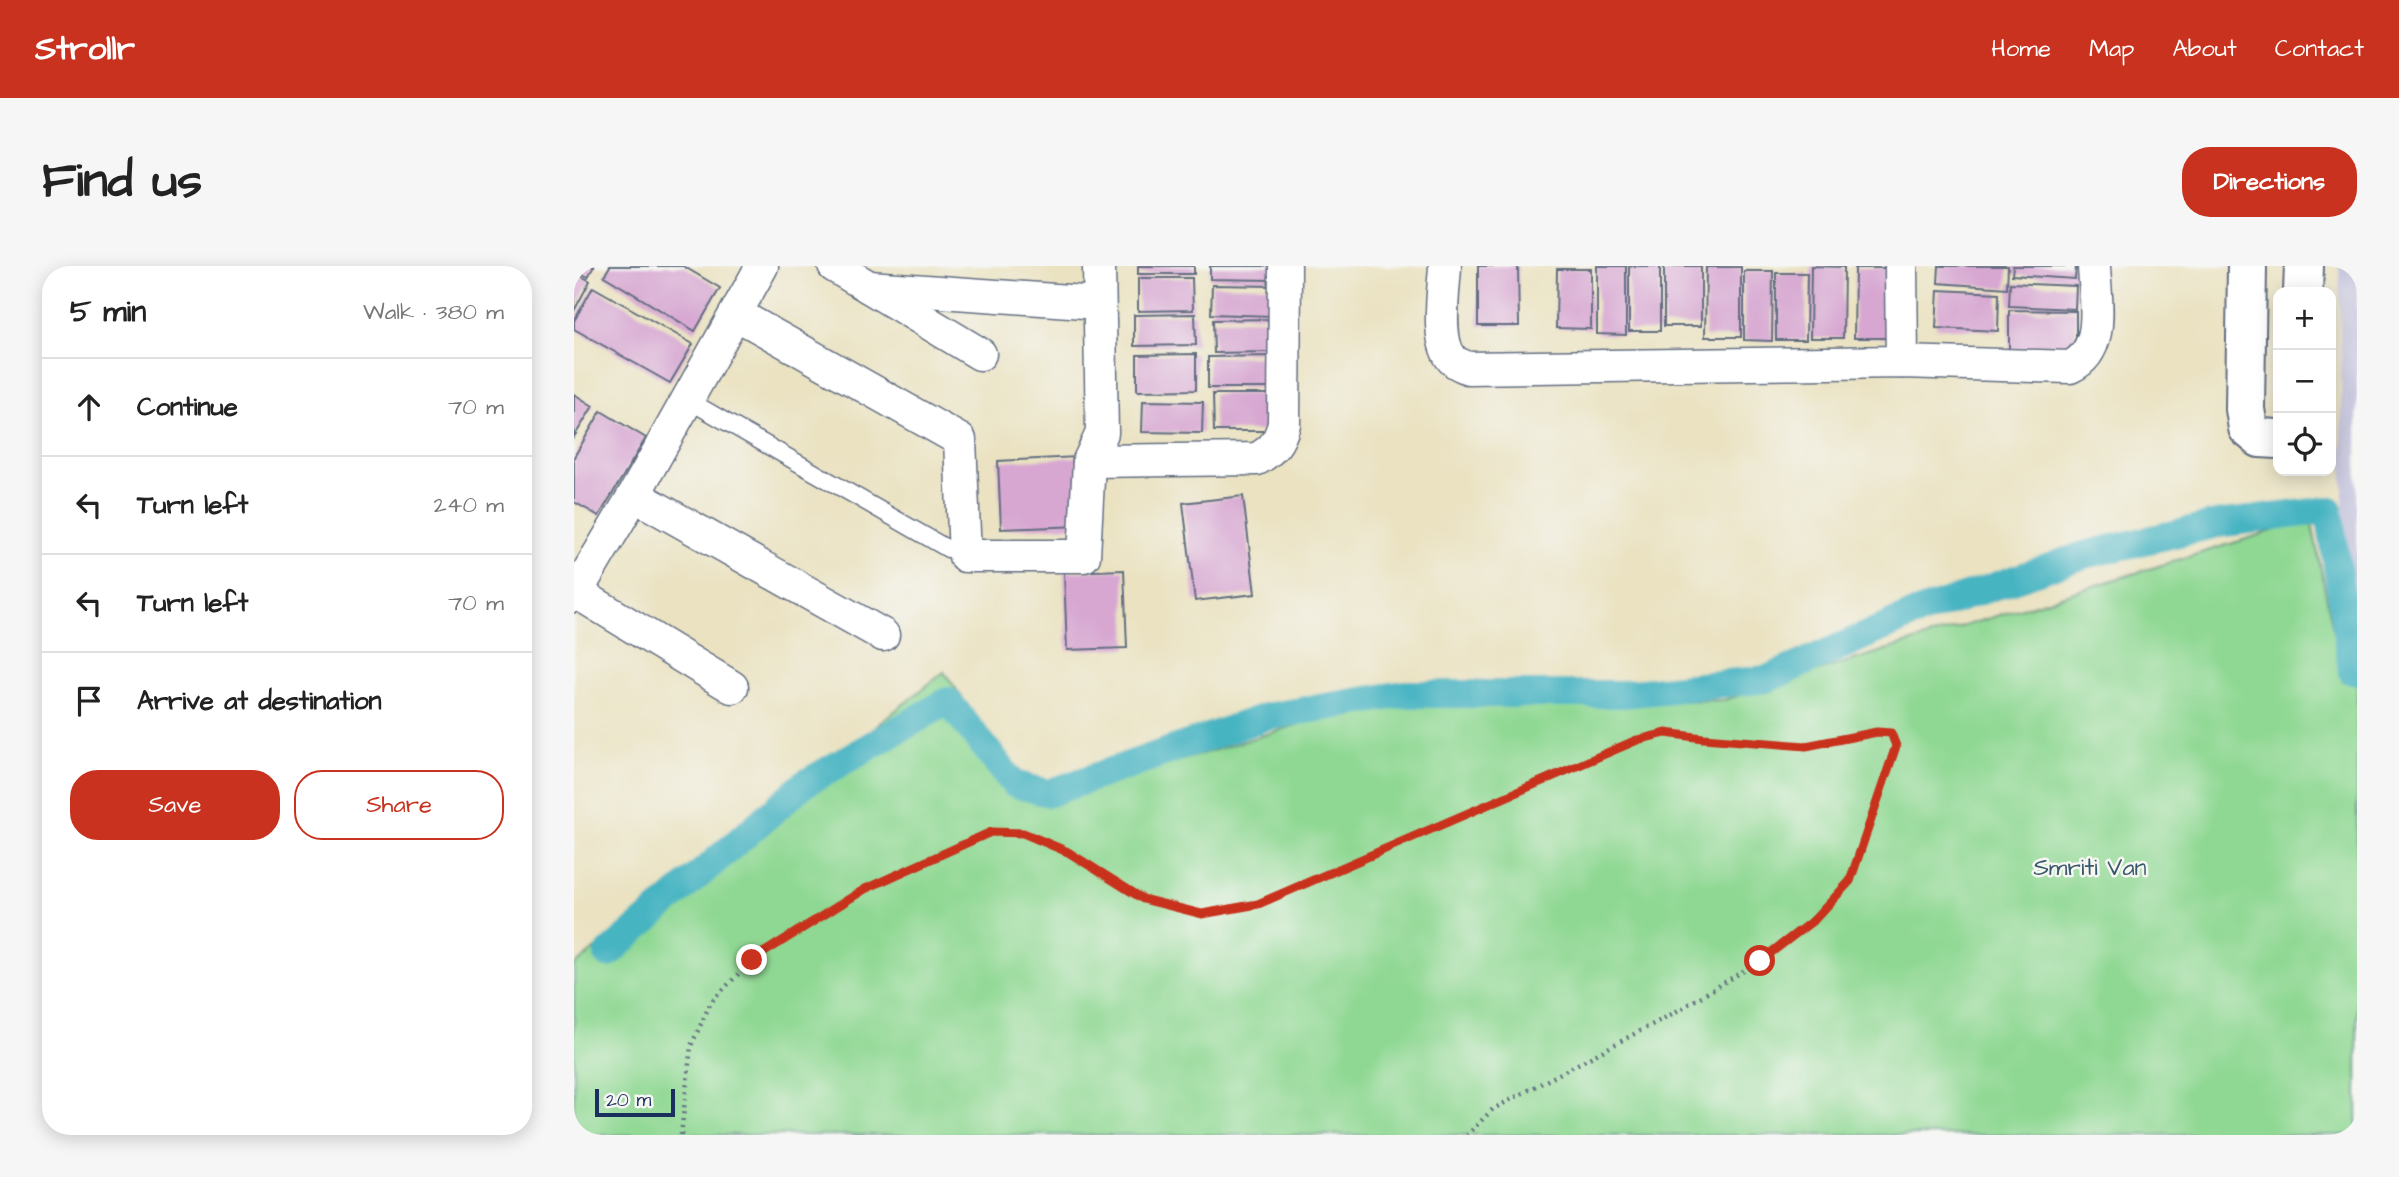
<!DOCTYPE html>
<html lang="en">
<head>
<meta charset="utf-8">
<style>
	body { margin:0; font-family:"Architects Daughter",sans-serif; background:#f6f6f6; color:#222 }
	.controls { position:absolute; right:21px; top:21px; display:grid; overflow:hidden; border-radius:14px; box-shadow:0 4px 18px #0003 }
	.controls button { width:63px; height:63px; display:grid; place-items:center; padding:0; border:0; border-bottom:2px solid #e0e0e0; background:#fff; color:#222; font:35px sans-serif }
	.scale { position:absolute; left:21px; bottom:18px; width:80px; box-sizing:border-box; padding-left:7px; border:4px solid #1b2f5e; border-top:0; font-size:19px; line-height:24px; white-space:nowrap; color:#1b2f5e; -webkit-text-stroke:5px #f6f6f2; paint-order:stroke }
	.stop { position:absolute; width:21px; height:21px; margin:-16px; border:5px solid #c8321e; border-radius:50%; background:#fff }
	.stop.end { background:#c8321e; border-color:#fff; box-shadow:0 2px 7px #0008 }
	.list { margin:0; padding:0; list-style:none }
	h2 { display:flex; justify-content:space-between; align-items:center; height:91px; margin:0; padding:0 28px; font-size:30px }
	h2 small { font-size:23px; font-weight:400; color:#767676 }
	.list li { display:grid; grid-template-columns:46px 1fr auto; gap:21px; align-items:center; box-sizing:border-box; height:98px; padding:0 28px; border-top:2px solid #e0e0e0 }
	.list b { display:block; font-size:26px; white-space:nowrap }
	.list em { font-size:23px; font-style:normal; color:#767676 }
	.actions { display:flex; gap:14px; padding:21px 28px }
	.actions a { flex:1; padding:16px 0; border:2px solid #c8321e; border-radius:28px; text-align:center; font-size:24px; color:#c8321e }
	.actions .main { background:#c8321e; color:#fff }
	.icon { flex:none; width:38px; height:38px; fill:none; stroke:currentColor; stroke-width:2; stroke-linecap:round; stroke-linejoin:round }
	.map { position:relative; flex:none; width:1783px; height:869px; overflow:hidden; border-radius:28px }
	header { display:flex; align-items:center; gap:42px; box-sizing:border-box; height:98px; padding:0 35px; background:#c8321e; color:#fff }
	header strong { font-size:33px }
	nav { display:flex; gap:38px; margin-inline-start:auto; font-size:24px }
	.intro { display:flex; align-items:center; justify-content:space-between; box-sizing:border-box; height:168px; padding:0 42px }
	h1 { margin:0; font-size:49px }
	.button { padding:18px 32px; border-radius:28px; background:#c8321e; color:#fff; font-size:24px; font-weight:700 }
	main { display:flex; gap:42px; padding:0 42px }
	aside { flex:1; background:#fff; border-radius:28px; box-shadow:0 4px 18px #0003 }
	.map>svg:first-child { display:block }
</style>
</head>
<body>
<header>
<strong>Strollr</strong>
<nav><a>Home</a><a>Map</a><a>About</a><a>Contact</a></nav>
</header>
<div class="intro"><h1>Find us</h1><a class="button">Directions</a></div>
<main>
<aside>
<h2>5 min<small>Walk · 380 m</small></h2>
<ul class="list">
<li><svg class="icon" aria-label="ahead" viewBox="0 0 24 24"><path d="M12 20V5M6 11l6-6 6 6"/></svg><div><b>Continue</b></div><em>70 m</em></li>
<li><svg class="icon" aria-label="left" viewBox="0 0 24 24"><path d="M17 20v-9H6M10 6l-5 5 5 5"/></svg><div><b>Turn left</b></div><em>240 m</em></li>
<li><svg class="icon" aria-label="left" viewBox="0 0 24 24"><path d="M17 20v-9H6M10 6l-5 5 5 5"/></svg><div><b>Turn left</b></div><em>70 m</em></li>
<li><svg class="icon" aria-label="arrive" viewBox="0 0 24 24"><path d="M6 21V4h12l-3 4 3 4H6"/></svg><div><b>Arrive at destination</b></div></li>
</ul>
<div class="actions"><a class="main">Save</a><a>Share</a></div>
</aside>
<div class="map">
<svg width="1783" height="869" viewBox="0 0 1783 869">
	<rect width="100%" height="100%" fill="#f6f6f2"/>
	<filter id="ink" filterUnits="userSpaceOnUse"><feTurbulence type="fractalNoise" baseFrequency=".0143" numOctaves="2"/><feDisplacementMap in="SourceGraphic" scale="14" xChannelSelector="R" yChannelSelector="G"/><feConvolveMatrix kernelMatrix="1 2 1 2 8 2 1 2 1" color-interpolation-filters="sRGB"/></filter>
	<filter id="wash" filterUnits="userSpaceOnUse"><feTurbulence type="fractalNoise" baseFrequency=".00686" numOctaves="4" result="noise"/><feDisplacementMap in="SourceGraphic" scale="28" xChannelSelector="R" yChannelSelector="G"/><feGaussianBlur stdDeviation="1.57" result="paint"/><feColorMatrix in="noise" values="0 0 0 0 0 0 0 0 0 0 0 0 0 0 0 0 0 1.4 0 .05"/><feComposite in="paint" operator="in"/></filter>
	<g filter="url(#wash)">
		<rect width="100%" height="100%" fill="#eae2c1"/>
		<path fill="#c2c1dc" d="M 1765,0 L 1783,0 L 1783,388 L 1772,390 Z"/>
		<path fill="#8fd893" stroke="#558478" stroke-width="2" d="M 1737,253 L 1769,415 L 1783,412 L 1783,869 L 0,869 L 0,700 L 370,406 L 464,538 L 782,441 L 1150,434 Z"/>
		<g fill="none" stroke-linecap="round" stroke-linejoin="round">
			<path stroke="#47b4c2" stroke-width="28" d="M 34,688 L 230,518 L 374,435 L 440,518 L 475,527 L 691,451 L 830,428 L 1049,428 L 1193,413 L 1338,349 L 1510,289 L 1643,258 L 1755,244 L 1778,405 L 1783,403"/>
		</g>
		<g id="blocks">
			<g fill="#d7a7d2">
				<path d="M 0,0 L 20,0 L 14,11 L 0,3 Z"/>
				<path d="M 36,0 L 109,0 L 146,22 L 121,65 L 30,10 Z"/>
				<rect x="564" y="0" width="56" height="8"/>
				<path d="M 636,0 L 700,0 L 700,14 L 636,13 Z"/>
				<path d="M 904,0 L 944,0 L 945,60 L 904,60 Z"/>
				<path d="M 1023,0 L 1052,0 L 1052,69 L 1023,68 Z"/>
				<rect x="1055" y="0" width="31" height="65"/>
				<rect x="1090" y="0" width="37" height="60"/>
				<path d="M 1237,0 L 1270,1 L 1269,72 L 1236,72 Z"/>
				<path d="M 1365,0 L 1434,0 L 1433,22 L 1364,17 Z"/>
				<path d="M 1439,0 L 1502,0 L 1501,13 L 1438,9 Z"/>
				<path d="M 1132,1 L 1167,1 L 1167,71 L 1131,71 Z"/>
				<path d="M 1281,2 L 1315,2 L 1315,72 L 1280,72 Z"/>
				<path d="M 983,3 L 1017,3 L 1017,63 L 982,62 Z"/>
				<path d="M 1170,5 L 1199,5 L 1198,75 L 1170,74 Z"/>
				<path d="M 0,6 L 16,15 L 0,45 Z"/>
				<path d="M 1202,7 L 1233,7 L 1232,74 L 1202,74 Z"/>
				<path d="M 564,12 L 618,12 L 619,44 L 564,45 Z"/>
				<path d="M 1436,17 L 1502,20 L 1501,43 L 1435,40 Z"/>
				<path d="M 638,19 L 700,20 L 699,50 L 637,48 Z"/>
				<path d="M 19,21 L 119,78 L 96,117 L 0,63 L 0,55 Z"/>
				<path d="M 1364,24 L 1425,27 L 1424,65 L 1362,62 Z"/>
				<path d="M 1435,44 L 1502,45 L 1502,93 L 1435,93 Z"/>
				<path d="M 621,48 L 622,79 L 560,80 L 560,49 Z"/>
				<path d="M 694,53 L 695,86 L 640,87 L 639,54 Z"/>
				<path d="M 622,88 L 622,124 L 563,125 L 563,89 Z"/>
				<path d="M 696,90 L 696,122 L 634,122 L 634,91 Z"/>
				<path d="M 0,128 L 19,140 L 0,171 Z"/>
				<path d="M 639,128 L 695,128 L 695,165 L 640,165 Z"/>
				<path d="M 569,135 L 629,136 L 628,167 L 568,166 Z"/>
				<path d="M 27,145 L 72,172 L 25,250 L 0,236 L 0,191 Z"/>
				<path d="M 503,191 L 507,260 L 427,263 L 424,195 Z"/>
				<path d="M 669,230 L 681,328 L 621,335 L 609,237 Z"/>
				<path d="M 550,304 L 553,382 L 493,384 L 490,306 Z"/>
			</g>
		</g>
	</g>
	<g filter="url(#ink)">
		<use href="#blocks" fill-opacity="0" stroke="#636e81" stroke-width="2"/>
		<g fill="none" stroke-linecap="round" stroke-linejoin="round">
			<defs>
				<path id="service" d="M 114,134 L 374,283"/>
				<g id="minor">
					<path d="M 260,0 L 406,88"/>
					<path d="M 871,0 C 870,24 861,76 879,94 C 883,98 890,100 894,102 L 1328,96 L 1496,101 C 1533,84 1521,33 1520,0"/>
					<path d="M 1327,0 L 1328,96"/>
					<path d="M 295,21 L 525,37"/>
					<path d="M 162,48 L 386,174 L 391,290 L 510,290 L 515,195 L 528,167 L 525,0"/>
					<path d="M 515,195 L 683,193 C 699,184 705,176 710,158 L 711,0"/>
					<path d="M 60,229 L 309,369"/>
					<path d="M 2,326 L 158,421"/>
					<path d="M 0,330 L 60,229 L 188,0"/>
				</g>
				<g id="tertiary">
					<path d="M 1673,0 L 1671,143 L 1674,162 L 1686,172 L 1704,173"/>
					<path d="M 1729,26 L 1730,0"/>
				</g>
			</defs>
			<use href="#service" stroke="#636e81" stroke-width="19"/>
			<use href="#minor" stroke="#636e81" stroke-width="35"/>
			<use href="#tertiary" stroke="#636e81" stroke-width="42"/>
			<path stroke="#636e81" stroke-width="4.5" stroke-dasharray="2 5" stroke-linecap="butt" d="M 107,869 L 117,780 L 137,736 L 178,694 L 291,623 L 417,566 L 449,567 L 494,586 L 569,633 L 628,648 L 684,638 L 1063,474 L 1092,467 L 1129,472 L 1232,480 L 1303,465 L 1317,467 L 1322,480 L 1276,615 L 1241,653 L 1186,695 L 1098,748 L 919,843 L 893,869"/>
			<use href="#service" stroke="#fff" stroke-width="16"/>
			<use href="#minor" stroke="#fff" stroke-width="32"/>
			<use href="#tertiary" stroke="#fff" stroke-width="38"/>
		</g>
	</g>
	<g fill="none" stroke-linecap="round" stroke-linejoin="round" filter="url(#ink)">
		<path stroke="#c8321e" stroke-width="9" d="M 178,694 L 291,623 L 417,566 L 449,567 L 494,586 L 569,633 L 628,648 L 684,638 L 1063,474 L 1092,467 L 1129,472 L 1232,480 L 1303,466 L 1317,467 L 1322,480 L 1276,615 L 1241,653 L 1186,695"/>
	</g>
	<g text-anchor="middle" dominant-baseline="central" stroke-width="5" stroke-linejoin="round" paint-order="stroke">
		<g font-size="24" fill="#38596b" stroke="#f6f6f2">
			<text x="1516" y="602">Smriti Van</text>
		</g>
	</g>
</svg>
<div class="controls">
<button>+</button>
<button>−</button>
<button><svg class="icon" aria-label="locate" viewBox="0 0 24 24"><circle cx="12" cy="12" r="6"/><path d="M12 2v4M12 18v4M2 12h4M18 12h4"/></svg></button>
</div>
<div class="scale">20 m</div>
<div class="stop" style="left:1186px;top:695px"></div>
<div class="stop end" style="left:178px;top:694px"></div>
</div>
</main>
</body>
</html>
